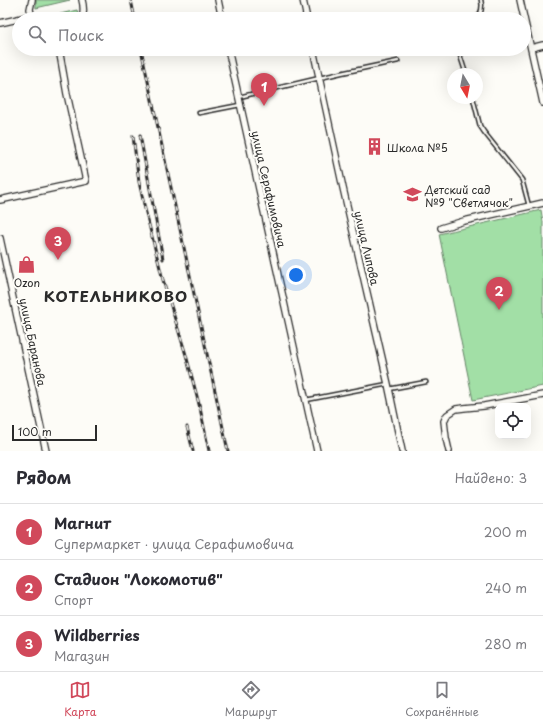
<!DOCTYPE html>
<html lang="ru">
<head>
<meta charset="utf-8">
<style>
	body { margin:0; font-family:"Playpen Sans",sans-serif; background:#f2f2f3; color:#2b2b33 }
	.controls { position:absolute; right:12px; bottom:12px; display:grid; overflow:hidden; border-radius:8px; box-shadow:0 4px 16px #0002 }
	.controls button { width:36px; height:36px; display:grid; place-items:center; padding:0; border:0; border-bottom:1px solid #e1e1e2; background:#fff; color:#2b2b33; font:20px sans-serif }
	.compass { position:absolute; left:447px; top:68px; width:36px; height:36px; border-radius:50%; background:#fff; box-shadow:0 4px 16px #0002; rotate:170deg }
	.scale { position:absolute; left:12px; bottom:10px; width:85px; box-sizing:border-box; padding-left:4px; border:2px solid #2b2b2b; border-top:0; font-size:11px; line-height:14px; white-space:nowrap; color:#2b2b2b; -webkit-text-stroke:3px #fdfcf7; paint-order:stroke }
	.you { position:absolute; left:296px; top:275px; width:14px; height:14px; margin:-10px; border:3px solid #fff; border-radius:50%; background:#1a73e8; box-shadow:0 0 0 6px #1a73e833 }
	.badge { display:grid; place-items:center; width:26px; height:26px; border-radius:50%; background:#d1495b; color:#fff; font-size:13px; font-weight:700 }
	.pin { position:absolute; translate:-50% -33px; filter:drop-shadow(0 1px 2px #0008) }
	.pin::after { content:''; position:absolute; top:21px; width:14px; height:12px; background:inherit; clip-path:polygon(0 0,100% 0,50% 100%) }
	.list { margin:0; padding:0; list-style:none }
	h2 { display:flex; justify-content:space-between; align-items:center; height:52px; margin:0; padding:0 16px; font-size:17px }
	h2 small { font-size:13px; font-weight:400; color:#7c7c81 }
	.list li { display:grid; grid-template-columns:26px 1fr auto; gap:12px; align-items:center; box-sizing:border-box; height:56px; padding:0 16px; border-top:1px solid #e1e1e2 }
	.list b { display:block; font-size:15px; white-space:nowrap }
	.list p { margin:0; font-size:13px; white-space:nowrap; color:#7c7c81 }
	.list em { font-size:13px; font-style:normal; color:#7c7c81 }
	.icon { flex:none; width:22px; height:22px; fill:none; stroke:currentColor; stroke-width:2; stroke-linecap:round; stroke-linejoin:round }
	.map { position:relative; flex:none; width:543px; height:451px; overflow:hidden }
	.search { position:absolute; background:#fff; box-shadow:0 4px 16px #0002; left:12px; right:12px; top:12px; height:44px; display:flex; align-items:center; gap:10px; box-sizing:border-box; padding:0 14px; border-radius:22px; color:#7c7c81; font-size:15px }
	.sheet { height:220px; background:#fff }
	nav { display:flex; justify-content:space-around; align-items:center; box-sizing:border-box; height:56px; border-top:1px solid #e1e1e2; background:#fff; font-size:11px; color:#7c7c81 }
	nav a { display:grid; justify-items:center; gap:2px }
	nav .on { color:#d1495b }
	.map>svg:first-child { display:block }
</style>
</head>
<body>
<div class="map">
<svg width="543" height="451" viewBox="0 0 543 451">
	<rect width="100%" height="100%" fill="#fdfcf7"/>
	<filter id="ink" filterUnits="userSpaceOnUse"><feTurbulence type="fractalNoise" baseFrequency=".025" numOctaves="2"/><feDisplacementMap in="SourceGraphic" scale="8" xChannelSelector="R" yChannelSelector="G"/><feConvolveMatrix kernelMatrix="1 2 1 2 8 2 1 2 1" color-interpolation-filters="sRGB"/></filter>
	<g filter="url(#ink)">
		<g fill="#a2dfa6" stroke="#668568">
			<path d="M 36,0 L 70,0 L 36,8 Z"/>
			<path d="M 77,10 L 78,13 L 77,19 L 39,19 Z"/>
			<path d="M 541,210 L 543,222 L 543,386 L 473,400 L 439,234 Z"/>
		</g>
		<g fill="none" stroke-linecap="round" stroke-linejoin="round">
			<defs>
				<g id="service">
					<path d="M 476,19 C 481,14 483,7 481,0"/>
					<path d="M 458,49 L 466,74"/>
					<path d="M 239,97 L 341,73 L 398,61"/>
					<path d="M 473,98 L 480,126 L 484,132 L 522,180 L 529,206"/>
					<path d="M 199,113 L 240,105"/>
					<path d="M 389,389 L 426,382"/>
					<path d="M 306,400 L 388,384"/>
				</g>
				<g id="minor">
					<path d="M 32,0 L 30,9 L 32,19"/>
					<path d="M 218,0 L 222,19"/>
					<path d="M 303,0 L 307,19"/>
					<path d="M 520,0 L 543,103"/>
					<path d="M 82,19 C 84,12 84,7 82,0"/>
					<path d="M 0,23 L 31,16"/>
					<path d="M 531,48 L 543,45"/>
					<path d="M 228,49 L 317,451"/>
					<path d="M 313,49 L 343,188 L 388,384 L 402,451"/>
					<path d="M 0,200 L 86,181 L 67,94 L 59,49"/>
					<path d="M 441,228 L 464,221 L 543,203"/>
					<path d="M 0,238 L 46,451"/>
					<path d="M 449,451 L 446,438 L 444,421 L 447,415 L 456,409 L 464,408 L 484,406 L 543,395"/>
				</g>
			</defs>
			<use href="#service" stroke="#2b2b2b" stroke-width="5.5"/>
			<use href="#minor" stroke="#2b2b2b" stroke-width="8"/>
			<use href="#service" stroke="#fdfcf7" stroke-width="2.5"/>
			<use href="#minor" stroke="#fdfcf7" stroke-width="5.5"/>
			<defs>
				<g id="rail">
					<path d="M 131,0 L 135,19"/>
					<path d="M 141,49 L 228,451"/>
					<path d="M 140,135 L 163,259"/>
					<path d="M 133,136 L 139,182 L 145,209 L 163,280 L 186,355 L 200,408 L 209,451"/>
					<path d="M 187,427 L 193,451"/>
				</g>
			</defs>
			<use href="#rail" stroke="#2b2b2b" stroke-width="3"/>
			<use href="#rail" stroke="#fdfcf7" stroke-width="1.5" stroke-dasharray="4.5" stroke-linecap="butt"/>
		</g>
	</g>
	<defs>
		<symbol id="building-bare" viewBox="-9 -9 18 18"><path d="M-4-6H4V6H1V3H-1V6H-4ZM-2.5-4.3h1.7v1.8h-1.7ZM.8-4.3h1.7v1.8H.8ZM-2.5-1h1.7V.8h-1.7ZM.8-1h1.7V.8H.8Z" fill="#d1495b" stroke="#fdfcf7" stroke-width="2.5" paint-order="stroke"/></symbol>
		<symbol id="school-bare" viewBox="-9 -9 18 18"><path d="M0-5L7-2L0 1L-7-2ZM-4 1L0 2.5L4 1V4Q0 6-4 4Z" fill="#d1495b" stroke="#fdfcf7" stroke-width="2.5" paint-order="stroke"/></symbol>
		<symbol id="shop-bare" viewBox="-9 -9 18 18"><path d="M-5-2.5h2.3a2.7 3.5 0 0 1 5.4 0H5L5.5 6h-11ZM-1.5-2.5h3a1.5 2.3 0 0 0-3 0Z" fill="#d1495b" stroke="#fdfcf7" stroke-width="2.5" paint-order="stroke"/></symbol>
	</defs>
	<g fill-rule="evenodd">
		<use href="#building-bare" x="362" y="134" width="25" height="25"/>
		<use href="#school-bare" x="400" y="182" width="25" height="25"/>
		<use href="#shop-bare" x="14" y="252" width="25" height="25"/>
	</g>
	<g text-anchor="middle" dominant-baseline="central" stroke-width="4" stroke-linejoin="round" paint-order="stroke">
		<g font-size="11" fill="#2b2b2b" stroke="#fdfcf7" text-anchor="start">
			<text x="387" y="147">Школа №5</text>
			<text x="425" y="189">Детский сад<tspan x="425" dy="13">№9 "Светлячок"</tspan></text>
			<text x="27" y="282" text-anchor="middle">Ozon</text>
		</g>
		<g font-size="11" fill="#2b2b2b" stroke="#fdfcf7">
			<text transform="translate(269 189) rotate(77)">улица Серафимовича</text>
			<text transform="translate(367 248) rotate(77)">улица Липова</text>
			<text transform="translate(33 342) rotate(78)">улица Баранова</text>
		</g>
		<g font-size="15" font-weight="bold" letter-spacing="1" fill="#2b2b2b" stroke="#fdfcf7">
			<text x="116" y="295">КОТЕЛЬНИКОВО</text>
		</g>
	</g>
</svg>
<div class="controls">
<button><svg class="icon" aria-label="locate" viewBox="0 0 24 24"><circle cx="12" cy="12" r="6"/><path d="M12 2v4M12 18v4M2 12h4M18 12h4"/></svg></button>
</div>
<svg class="compass" viewBox="-18 -18 36 36"><path d="M0-13l5 13h-10z" fill="#e53935"/><path d="M0 13l5-13h-10z" fill="#7c7c81"/></svg>
<div class="scale">100 m</div>
<div class="you"></div>
<div class="pin badge" style="left:264px;top:106px">1</div>
<div class="pin badge" style="left:499px;top:310px">2</div>
<div class="pin badge" style="left:58px;top:260px">3</div>
<div class="search"><svg class="icon" aria-label="search" viewBox="0 0 24 24"><circle cx="10" cy="10" r="6"/><path d="M15 15l6 6"/></svg>Поиск</div>
</div>
<section class="sheet">
<h2>Рядом<small>Найдено: 3</small></h2>
<ul class="list">
<li><span class="badge">1</span><div><b>Магнит</b><p>Супермаркет · улица Серафимовича</p></div><em>200 m</em></li>
<li><span class="badge">2</span><div><b>Стадион &quot;Локомотив&quot;</b><p>Спорт</p></div><em>240 m</em></li>
<li><span class="badge">3</span><div><b>Wildberries</b><p>Магазин</p></div><em>280 m</em></li>
</ul>
</section>
<nav>
<a class="on"><svg class="icon" aria-label="map" viewBox="0 0 24 24"><path d="M3 6l6-2 6 2 6-2v14l-6 2-6-2-6 2zM9 4v14M15 6v14"/></svg>Карта</a>
<a><svg class="icon" aria-label="directions" viewBox="0 0 24 24"><path d="M12 3l9 9-9 9-9-9zM9 14v-3h6M13 9l2 2-2 2"/></svg>Маршрут</a>
<a><svg class="icon" aria-label="saved" viewBox="0 0 24 24"><path d="M7 4h10v16l-5-4-5 4z"/></svg>Сохранённые</a>
</nav>
</body>
</html>
